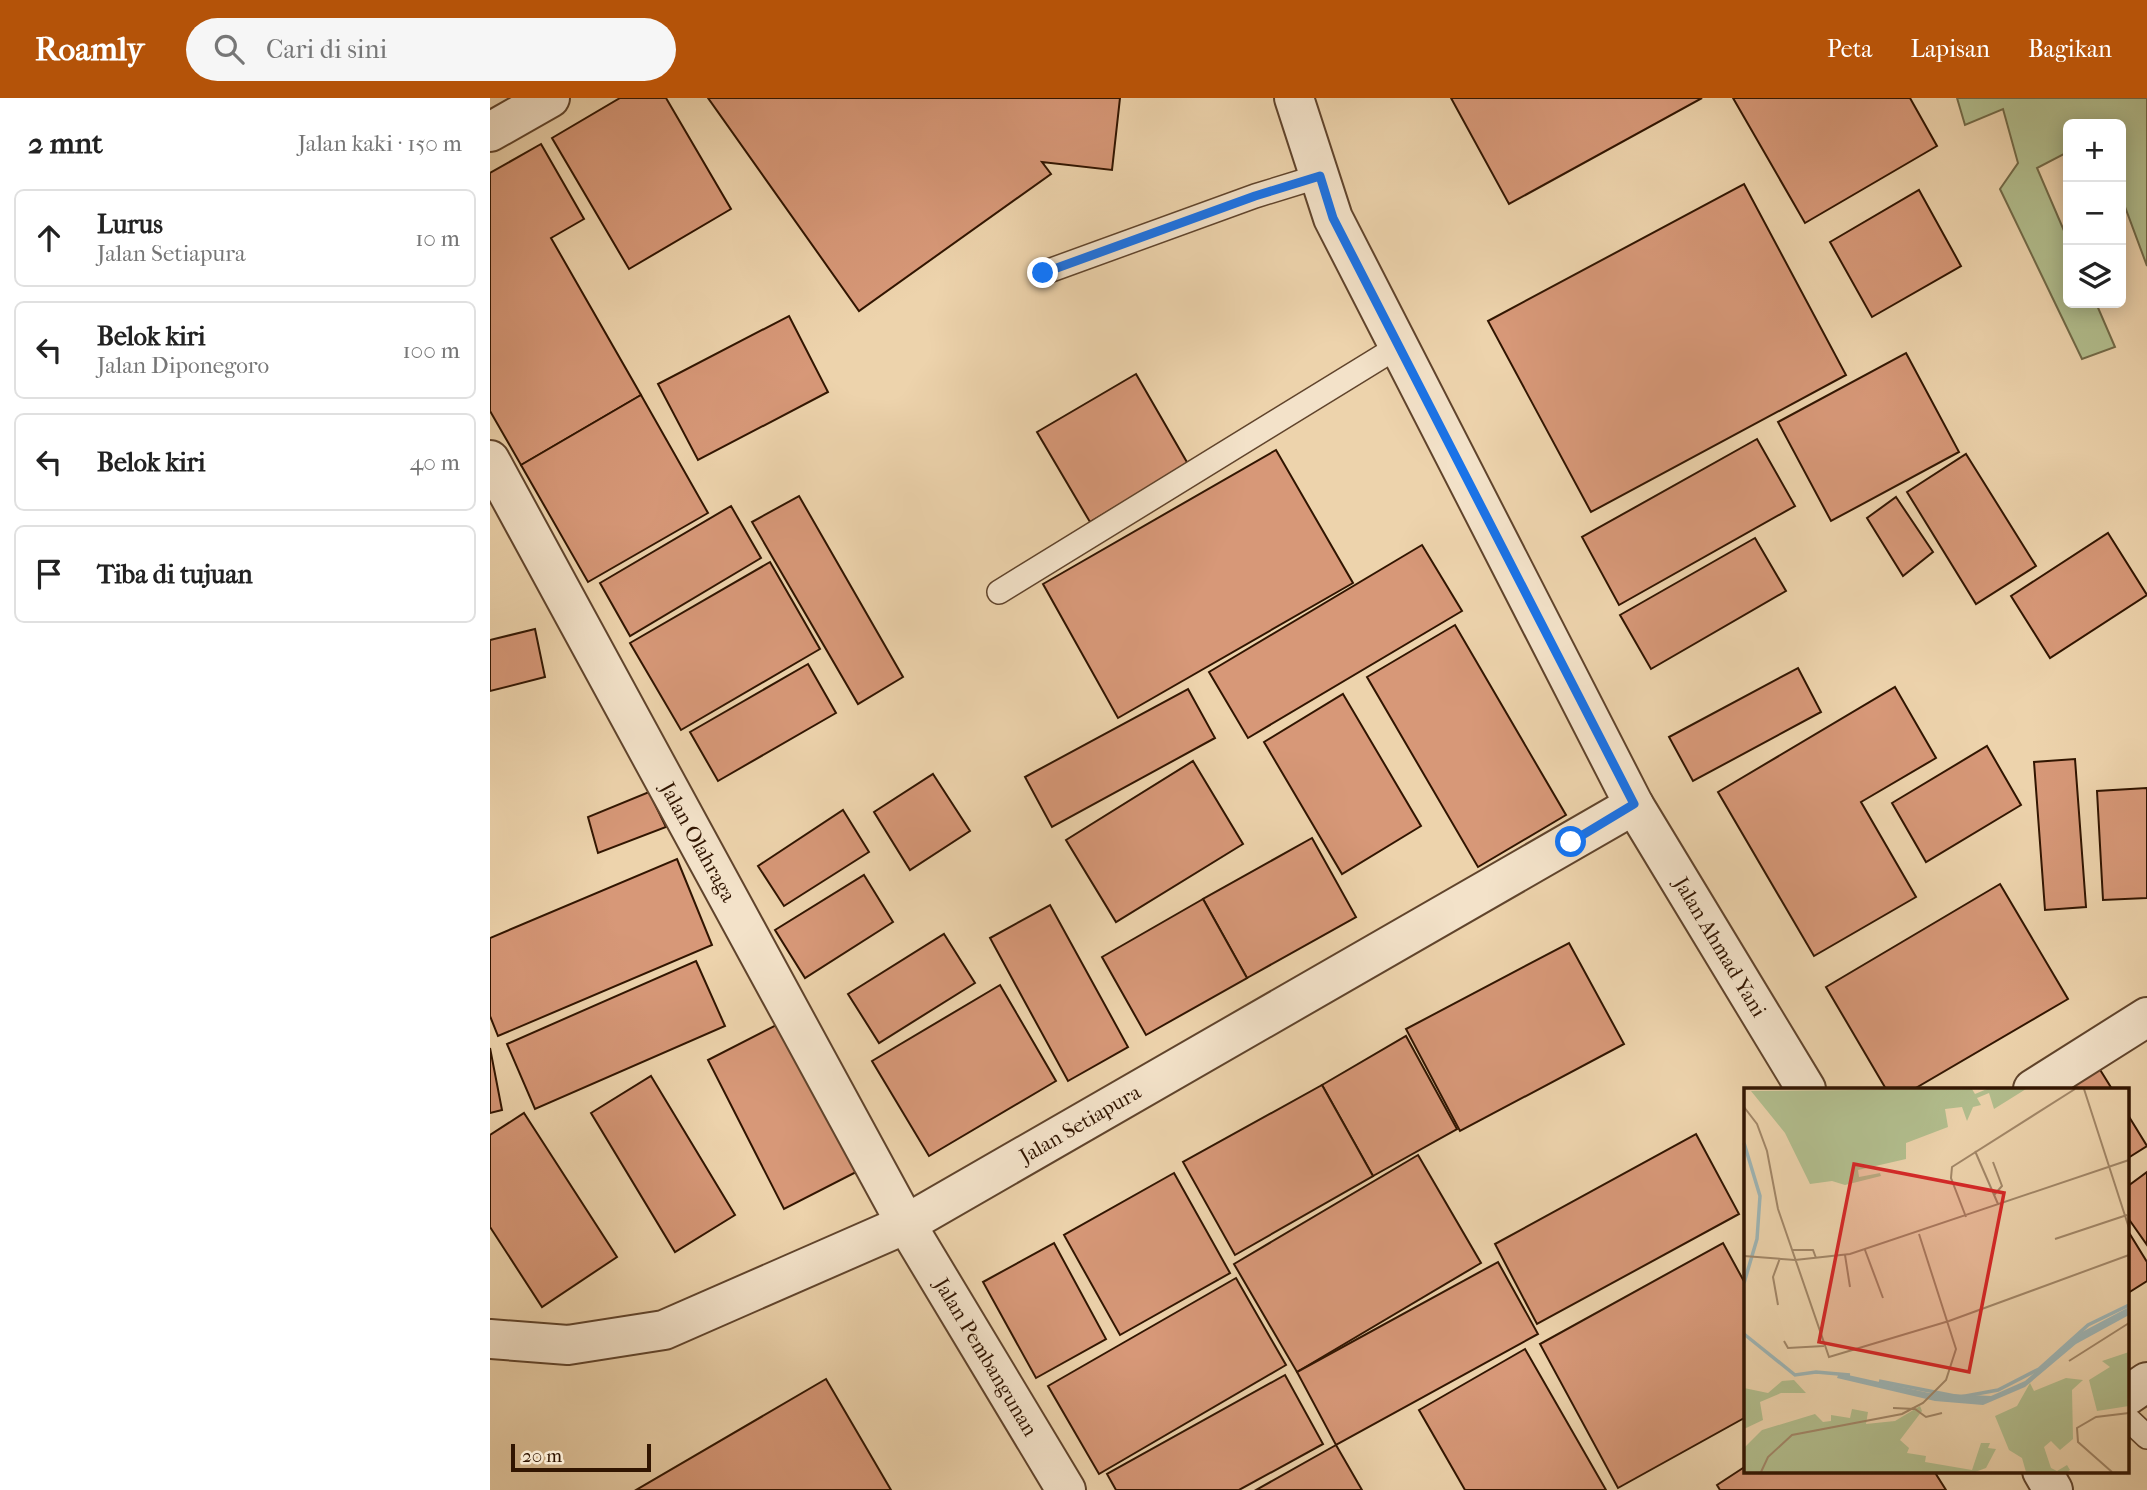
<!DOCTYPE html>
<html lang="id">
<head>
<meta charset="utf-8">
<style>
	body { margin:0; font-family:"IM FELL French Canon",serif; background:#f6f6f6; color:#222 }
	.controls { position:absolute; right:21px; top:21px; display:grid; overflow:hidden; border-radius:10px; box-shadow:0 4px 18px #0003 }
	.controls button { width:63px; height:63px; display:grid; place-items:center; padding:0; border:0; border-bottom:2px solid #e0e0e0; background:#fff; color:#222; font:35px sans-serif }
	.scale { position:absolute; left:21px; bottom:18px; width:140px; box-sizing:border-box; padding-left:7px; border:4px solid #311501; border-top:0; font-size:19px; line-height:24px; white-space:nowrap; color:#311501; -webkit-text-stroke:5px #f3e2c9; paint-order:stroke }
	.stop { position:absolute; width:21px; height:21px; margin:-16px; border:5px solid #1a73e8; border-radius:50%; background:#fff }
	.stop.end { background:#1a73e8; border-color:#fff; box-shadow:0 2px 7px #0008 }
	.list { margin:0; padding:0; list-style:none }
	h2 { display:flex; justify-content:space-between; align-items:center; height:91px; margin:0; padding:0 28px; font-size:30px }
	h2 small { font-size:23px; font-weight:400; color:#767676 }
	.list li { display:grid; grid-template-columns:46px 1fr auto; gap:21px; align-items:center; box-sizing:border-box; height:98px; margin:0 14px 14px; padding:0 14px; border:2px solid #e0e0e0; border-radius:10px }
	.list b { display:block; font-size:26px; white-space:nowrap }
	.list p { margin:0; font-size:23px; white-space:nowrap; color:#767676 }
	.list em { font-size:23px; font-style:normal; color:#767676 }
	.icon { flex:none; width:38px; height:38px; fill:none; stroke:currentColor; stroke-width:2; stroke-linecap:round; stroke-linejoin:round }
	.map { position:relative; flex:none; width:1657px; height:1392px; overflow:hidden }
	header { display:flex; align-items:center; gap:42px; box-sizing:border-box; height:98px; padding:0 35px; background:#b45309; color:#fff }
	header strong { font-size:33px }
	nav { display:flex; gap:38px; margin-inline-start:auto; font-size:24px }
	.search { width:490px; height:63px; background:#f6f6f6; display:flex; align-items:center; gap:18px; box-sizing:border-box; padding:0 24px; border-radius:38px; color:#767676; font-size:26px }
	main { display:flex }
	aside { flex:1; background:#fff }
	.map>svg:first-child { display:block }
</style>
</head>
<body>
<header>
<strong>Roamly</strong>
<div class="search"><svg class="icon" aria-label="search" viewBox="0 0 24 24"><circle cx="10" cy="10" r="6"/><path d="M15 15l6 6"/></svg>Cari di sini</div>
<nav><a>Peta</a><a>Lapisan</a><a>Bagikan</a></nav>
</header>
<main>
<aside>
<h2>2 mnt<small>Jalan kaki · 150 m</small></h2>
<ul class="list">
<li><svg class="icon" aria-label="ahead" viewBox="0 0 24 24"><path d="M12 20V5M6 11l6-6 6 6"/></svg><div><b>Lurus</b><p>Jalan Setiapura</p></div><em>10 m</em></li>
<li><svg class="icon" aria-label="left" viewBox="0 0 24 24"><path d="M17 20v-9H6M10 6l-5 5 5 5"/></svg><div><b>Belok kiri</b><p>Jalan Diponegoro</p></div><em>100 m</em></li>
<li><svg class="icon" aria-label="left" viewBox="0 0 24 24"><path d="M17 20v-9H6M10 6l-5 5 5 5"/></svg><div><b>Belok kiri</b></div><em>40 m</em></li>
<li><svg class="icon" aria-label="arrive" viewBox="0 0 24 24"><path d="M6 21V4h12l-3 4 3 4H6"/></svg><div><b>Tiba di tujuan</b></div></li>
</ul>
</aside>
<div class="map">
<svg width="1657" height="1392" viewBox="0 0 1657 1392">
	<rect width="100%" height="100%" fill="#edd3ac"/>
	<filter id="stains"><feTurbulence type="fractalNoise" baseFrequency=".00286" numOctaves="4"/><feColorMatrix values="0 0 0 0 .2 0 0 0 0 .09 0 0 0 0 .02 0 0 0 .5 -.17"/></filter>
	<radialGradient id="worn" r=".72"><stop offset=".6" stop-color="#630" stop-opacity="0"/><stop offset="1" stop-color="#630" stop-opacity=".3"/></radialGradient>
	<path fill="#b2be8e" stroke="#726a48" stroke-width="2" d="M 1467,0 L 1657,0 L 1657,168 L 1631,98 L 1631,26 L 1578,26 L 1578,54 L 1547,70 L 1578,142 L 1578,205 L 1606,205 L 1625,249 L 1592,261 L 1510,91 L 1528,65 L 1513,11 L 1475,27 Z"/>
	<g fill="#d79878" stroke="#311501" stroke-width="2">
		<path d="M 130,0 L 176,0 L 241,111 L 139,171 L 62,40 Z"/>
		<path d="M 218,0 L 630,0 L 622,72 L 552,64 L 561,76 L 369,213 Z"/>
		<path d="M 961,0 L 1212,0 L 1019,106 Z"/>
		<path d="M 1243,0 L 1420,0 L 1447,48 L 1315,125 Z"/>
		<path d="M 51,46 L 94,121 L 61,140 L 151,297 L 31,367 L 0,313 L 0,75 Z"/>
		<path d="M 1254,86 L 1356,277 L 1101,414 L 998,223 Z"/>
		<path d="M 1429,92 L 1471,168 L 1382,219 L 1340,144 Z"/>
		<path d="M 299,218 L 338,294 L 208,362 L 168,286 Z"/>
		<path d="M 1416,255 L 1469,354 L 1341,423 L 1288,324 Z"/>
		<path d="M 646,276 L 698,366 L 600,424 L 547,334 Z"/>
		<path d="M 151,297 L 218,415 L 98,484 L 31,367 Z"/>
		<path d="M 1267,341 L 1305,408 L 1129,507 L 1092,439 Z"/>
		<path d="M 786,352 L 863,485 L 628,620 L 553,486 Z"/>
		<path d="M 1476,356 L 1546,468 L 1486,506 L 1417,394 Z"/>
		<path d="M 309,398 L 413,579 L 368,606 L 262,424 Z"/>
		<path d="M 1406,399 L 1443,454 L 1413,478 L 1377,420 Z"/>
		<path d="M 241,408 L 271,460 L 140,538 L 110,485 Z"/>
		<path d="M 1618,435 L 1657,497 L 1560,560 L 1521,498 Z"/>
		<path d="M 1265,440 L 1296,493 L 1161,571 L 1130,517 Z"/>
		<path d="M 932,447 L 972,513 L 758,640 L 719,574 Z"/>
		<path d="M 280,464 L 330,551 L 191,632 L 140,545 Z"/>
		<path d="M 965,527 L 1076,717 L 988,769 L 877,579 Z"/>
		<path d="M 45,531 L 55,579 L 0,593 L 0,542 Z"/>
		<path d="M 318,566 L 346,615 L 228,683 L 200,634 Z"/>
		<path d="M 1308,570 L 1331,614 L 1203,683 L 1179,639 Z"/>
		<path d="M 1405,589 L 1446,660 L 1371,704 L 1426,799 L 1324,858 L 1228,694 Z"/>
		<path d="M 698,591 L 725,640 L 562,729 L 535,679 Z"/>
		<path d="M 853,596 L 931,728 L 852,776 L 774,644 Z"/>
		<path d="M 1497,648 L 1531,707 L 1436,764 L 1402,705 Z"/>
		<path d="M 1585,661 L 1596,809 L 1555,812 L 1544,664 Z"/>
		<path d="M 703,663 L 753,746 L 626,824 L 576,742 Z"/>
		<path d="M 443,676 L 480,733 L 420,772 L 384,714 Z"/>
		<path d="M 1657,690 L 1657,800 L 1613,802 L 1607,693 Z"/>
		<path d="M 159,694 L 176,729 L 108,755 L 98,719 Z"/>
		<path d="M 353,712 L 379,754 L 294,808 L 268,768 Z"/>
		<path d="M 822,740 L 866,819 L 757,880 L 713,801 Z"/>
		<path d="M 187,761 L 222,847 L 8,938 L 0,918 L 0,840 Z"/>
		<path d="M 374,777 L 403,824 L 315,880 L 285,832 Z"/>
		<path d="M 1510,786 L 1578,901 L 1424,991 L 1396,991 L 1336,889 Z"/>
		<path d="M 713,801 L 757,880 L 656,937 L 612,859 Z"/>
		<path d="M 560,807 L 638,949 L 578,983 L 500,840 Z"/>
		<path d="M 454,836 L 485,885 L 389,945 L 358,896 Z"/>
		<path d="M 1079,845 L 1134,946 L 970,1033 L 916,931 Z"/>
		<path d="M 206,863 L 235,928 L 45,1011 L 17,946 Z"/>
		<path d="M 510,887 L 566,983 L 439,1058 L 382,963 Z"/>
		<path d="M 296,922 L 372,1071 L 294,1111 L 218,962 Z"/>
		<path d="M 916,938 L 967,1031 L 883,1078 L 832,987 Z"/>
		<path d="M 0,950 L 12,1012 L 0,1015 Z"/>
		<path d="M 1604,962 L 1622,991 L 1562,991 Z"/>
		<path d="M 161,978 L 245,1117 L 185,1154 L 101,1015 Z"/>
		<path d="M 832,987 L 883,1078 L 745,1157 L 693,1064 Z"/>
		<path d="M 34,1015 L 127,1159 L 52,1209 L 0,1129 L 0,1037 Z"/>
		<path d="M 1638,1017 L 1657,1048 L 1638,1060 Z"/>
		<path d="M 1206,1036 L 1249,1116 L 1047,1226 L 1005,1146 Z"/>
		<path d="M 928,1057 L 991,1165 L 807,1274 L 744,1166 Z"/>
		<path d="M 1657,1074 L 1657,1147 L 1638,1120 L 1638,1088 Z"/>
		<path d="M 684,1075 L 740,1175 L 630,1237 L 574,1137 Z"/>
		<path d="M 1638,1133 L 1657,1164 L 1657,1183 L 1638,1195 Z"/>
		<path d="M 564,1145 L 616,1241 L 546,1280 L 493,1184 Z"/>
		<path d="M 1233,1145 L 1256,1187 L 1256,1319 L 1128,1390 L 1050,1246 Z"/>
		<path d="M 1008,1164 L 1048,1236 L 846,1347 L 807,1274 Z"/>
		<path d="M 746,1180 L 796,1267 L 609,1376 L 558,1288 Z"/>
		<path d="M 1035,1251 L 1116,1392 L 975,1392 L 929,1312 Z"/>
		<path d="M 795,1277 L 833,1346 L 749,1392 L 626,1392 L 617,1376 Z"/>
		<path d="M 336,1281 L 401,1392 L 146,1392 Z"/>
		<path d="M 846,1347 L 872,1392 L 766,1392 Z"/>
		<path d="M 1256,1368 L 1256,1373 L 1444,1373 L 1456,1392 L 1230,1392 L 1227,1387 Z"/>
	</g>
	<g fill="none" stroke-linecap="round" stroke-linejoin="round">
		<defs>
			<g id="service">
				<path d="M 553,175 L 765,98 L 830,78"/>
				<path d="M 509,494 L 909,248"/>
				<path d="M 1638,1321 L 1657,1339"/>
			</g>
			<g id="minor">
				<path d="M 804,0 L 843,120 L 1144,707"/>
				<path d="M 0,34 L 60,0"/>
				<path d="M 0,362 L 416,1126 L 576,1392"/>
			</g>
			<g id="tertiary">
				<path d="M 1543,991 L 1657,919"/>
				<path d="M 0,1241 L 78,1247 L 174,1232 L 416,1126 L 1144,707 L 1316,991"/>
				<path d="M 1638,1297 L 1657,1284"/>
				<path d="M 1552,1373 L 1563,1392"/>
			</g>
		</defs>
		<use href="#service" stroke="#60442c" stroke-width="26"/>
		<use href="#minor" stroke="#60442c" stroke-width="42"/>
		<use href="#tertiary" stroke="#60442c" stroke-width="42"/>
		<use href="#service" stroke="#f3e2c9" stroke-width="23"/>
		<use href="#minor" stroke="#f3e2c9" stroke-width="38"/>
		<use href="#tertiary" stroke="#f3e2c9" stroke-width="38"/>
	</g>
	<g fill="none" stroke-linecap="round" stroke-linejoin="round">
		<path stroke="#1a73e8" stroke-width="9" d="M 553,175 L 765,98 L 830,78 L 843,120 L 1144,706 L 1081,744"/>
	</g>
	<g text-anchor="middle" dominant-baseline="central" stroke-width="5" stroke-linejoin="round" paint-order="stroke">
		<g font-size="21" fill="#311501" stroke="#f3e2c9">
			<text transform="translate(208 744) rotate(61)">Jalan Olahraga</text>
			<text transform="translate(1230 849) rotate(59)">Jalan Ahmad Yani</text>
			<text transform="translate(590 1026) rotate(-30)">Jalan Setiapura</text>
			<text transform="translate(496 1259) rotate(59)">Jalan Pembangunan</text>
		</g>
	</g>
	<g transform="translate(1254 990)">
		<rect width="385" height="385" fill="#edd3ac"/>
		<path d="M 228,1 L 231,6 L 243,1 L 282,1 L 250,21 L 245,5 L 233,10 L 237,17 L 229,19 L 223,33 L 218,19 L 201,21 L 204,39 L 162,55 L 162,71 L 114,82 L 115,89 L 136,85 L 137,88 L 101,97 L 88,93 L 66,96 L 41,45 L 7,3 ZM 385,264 L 385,318 L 353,323 L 345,292 L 366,279 L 358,273 ZM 322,290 L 339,292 L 328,302 L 329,351 L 316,362 L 307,353 L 300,359 L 307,380 L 313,383 L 323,377 L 326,382 L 323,384 L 282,384 L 278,370 L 265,362 L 251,328 L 273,318 L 286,295 L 290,303 ZM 50,292 L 62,305 L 37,305 L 16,314 L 19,332 L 0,341 L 0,300 L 24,305 L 38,293 ZM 176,318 L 178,323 L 156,352 L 165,360 L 163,365 L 182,368 L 181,374 L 228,382 L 237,355 L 246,355 L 244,360 L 252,361 L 242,380 L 231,384 L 0,384 L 0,360 L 18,342 L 71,326 L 79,334 L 87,333 L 87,327 L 106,330 L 108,321 L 124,324 L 122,336 L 151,333 Z" fill="#b2be8e"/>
		<path d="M 385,219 L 385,227 L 332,256 L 281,299 L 239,317 L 191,313 L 93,290 L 95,285 L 185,305 L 247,308 L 281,293 L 338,244 Z" fill="#9eb5b5"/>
		<path fill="none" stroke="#9eb5b5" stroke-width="3.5" d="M 0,55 L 16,108 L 13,151 L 0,195M 0,246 L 51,287 L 72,284 L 106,287M 135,293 L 216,309 L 254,302 L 295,281 L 344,237 L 385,217"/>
		<path fill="none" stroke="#a28768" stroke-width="2" d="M 340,1 L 385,140M 0,19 L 13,36 L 23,63 L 34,121 L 85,269 L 205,233 L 385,167M 231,63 L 254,116M 249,74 L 258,98 L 250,107M 0,99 L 0,147M 222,129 L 207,90 L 208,79 L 331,1M 311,151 L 383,127M 48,162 L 69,162 L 72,170M 121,162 L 139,210M 101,167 L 106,199M 0,168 L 51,172 L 106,166 L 385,72M 34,217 L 29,189 L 36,170M 40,253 L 44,260 L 80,258M 325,273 L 385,235M 149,320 L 171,321 L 182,329 L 198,325M 17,384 L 24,369 L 48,347 L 158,326 L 179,315 L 202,292 L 212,261 L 175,146M 368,384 L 334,354 L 333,340 L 352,329 L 385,325"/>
		<path fill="#d62828" fill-opacity="0.15" stroke="#d62828" stroke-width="3.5" d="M 110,76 L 260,105 L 225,284 L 75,254 Z"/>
		<rect width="385" height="385" fill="none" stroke="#311501" stroke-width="3.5"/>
	</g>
	<rect width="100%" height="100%" filter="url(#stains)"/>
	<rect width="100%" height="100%" fill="url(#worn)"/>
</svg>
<div class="controls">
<button>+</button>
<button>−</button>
<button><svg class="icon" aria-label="layers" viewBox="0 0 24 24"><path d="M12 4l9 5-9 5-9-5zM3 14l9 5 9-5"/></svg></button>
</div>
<div class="scale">20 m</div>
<div class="stop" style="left:1081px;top:744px"></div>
<div class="stop end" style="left:553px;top:175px"></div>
</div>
</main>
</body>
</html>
